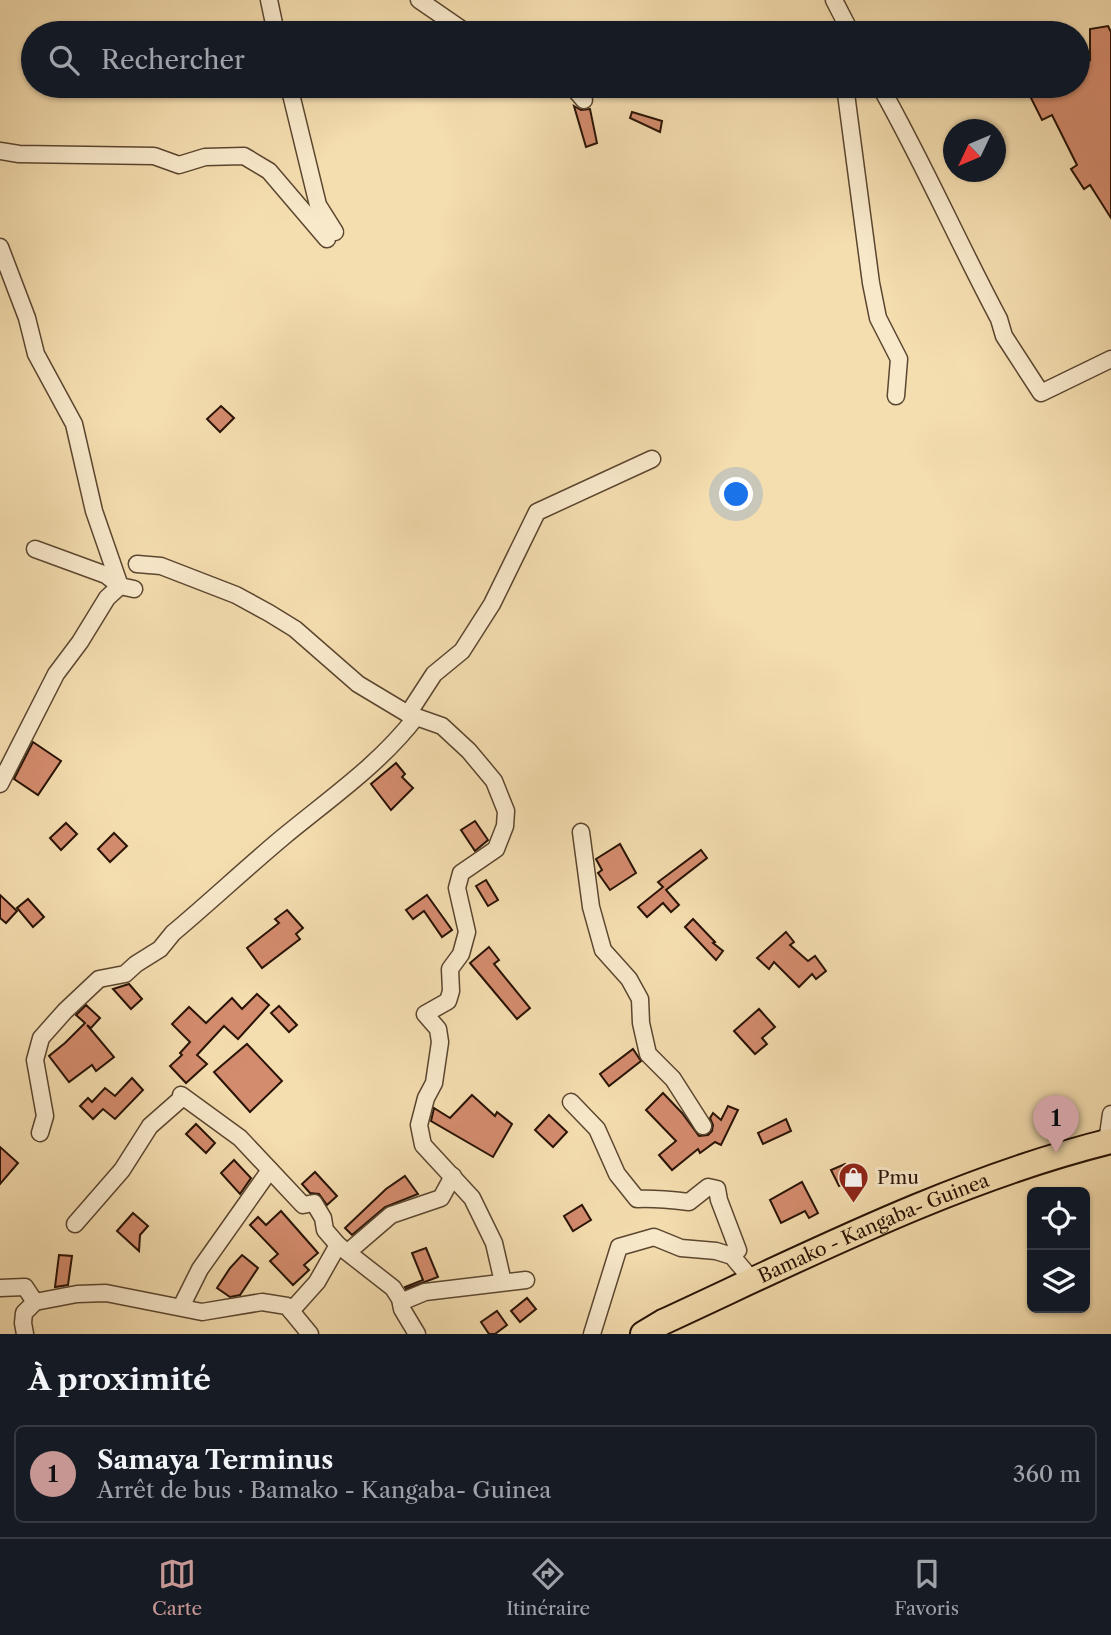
<!DOCTYPE html>
<html lang="fr">
<head>
<meta charset="utf-8">
<style>
	body { margin:0; font-family:"Libre Caslon Text",serif; background:#20242c; color:#f1f3f6 }
	.controls { position:absolute; right:21px; bottom:21px; display:grid; overflow:hidden; border-radius:10px; box-shadow:0 2px 5px #0004 }
	.controls button { width:63px; height:63px; display:grid; place-items:center; padding:0; border:0; border-bottom:2px solid #363941; background:#171b24; color:#f1f3f6; font:35px sans-serif }
	.compass { position:absolute; left:943px; top:119px; width:63px; height:63px; border-radius:50%; background:#171b24; box-shadow:0 2px 5px #0004; rotate:226deg }
	.you { position:absolute; left:737px; top:495px; width:24px; height:24px; margin:-18px; border:5px solid #fff; border-radius:50%; background:#1a73e8; box-shadow:0 0 0 10px #1a73e833 }
	.badge { display:grid; place-items:center; width:46px; height:46px; border-radius:50%; background:#c59692; color:#111; font-size:23px; font-weight:700 }
	.pin { position:absolute; translate:-50% -58px; filter:drop-shadow(0 2px 4px #0008) }
	.pin::after { content:''; position:absolute; top:37px; width:24px; height:21px; background:inherit; clip-path:polygon(0 0,100% 0,50% 100%) }
	.list { margin:0; padding:0; list-style:none }
	h2 { display:flex; justify-content:space-between; align-items:center; height:91px; margin:0; padding:0 28px; font-size:30px }
	h2 small { font-size:23px; font-weight:400; color:#9ea1a6 }
	.list li { display:grid; grid-template-columns:46px 1fr auto; gap:21px; align-items:center; box-sizing:border-box; height:98px; margin:0 14px 14px; padding:0 14px; border:2px solid #363941; border-radius:10px }
	.list b { display:block; font-size:26px; white-space:nowrap }
	.list p { margin:0; font-size:23px; white-space:nowrap; color:#9ea1a6 }
	.list em { font-size:23px; font-style:normal; color:#9ea1a6 }
	.icon { flex:none; width:38px; height:38px; fill:none; stroke:currentColor; stroke-width:2; stroke-linecap:round; stroke-linejoin:round }
	.map { position:relative; flex:none; width:1111px; height:1334px; overflow:hidden }
	.search { position:absolute; background:#171b24; box-shadow:0 2px 5px #0004; left:21px; right:21px; top:21px; height:77px; display:flex; align-items:center; gap:18px; box-sizing:border-box; padding:0 24px; border-radius:38px; color:#9ea1a6; font-size:26px }
	.sheet { height:203px; background:#171b24 }
	nav { display:flex; justify-content:space-around; align-items:center; box-sizing:border-box; height:98px; border-top:2px solid #363941; background:#171b24; font-size:19px; color:#9ea1a6 }
	nav a { display:grid; justify-items:center; gap:4px }
	nav .on { color:#c59692 }
	.map>svg:first-child { display:block }
</style>
</head>
<body>
<div class="map">
<svg width="1111" height="1334" viewBox="0 0 1111 1334">
	<rect width="100%" height="100%" fill="#f4ddaf"/>
	<filter id="stains"><feTurbulence type="fractalNoise" baseFrequency=".00286" numOctaves="4"/><feColorMatrix values="0 0 0 0 .2 0 0 0 0 .09 0 0 0 0 .02 0 0 0 .5 -.17"/></filter>
	<radialGradient id="worn" r=".72"><stop offset=".6" stop-color="#630" stop-opacity="0"/><stop offset="1" stop-color="#630" stop-opacity=".3"/></radialGradient>
	<g fill="#d48c6e" stroke="#281305" stroke-width="2">
		<path d="M 1108,26 L 1111,32 L 1111,218 L 1090,185 L 1084,189 L 1071,169 L 1077,165 L 1052,115 L 1042,120 L 1025,86 L 1078,86 L 1078,37 L 1090,61 L 1090,29 Z"/>
		<path d="M 574,106 L 581,110 L 590,109 L 597,143 L 586,147 Z"/>
		<path d="M 632,112 L 662,121 L 660,132 L 630,118 Z"/>
		<path d="M 221,406 L 234,418 L 220,432 L 207,419 Z"/>
		<path d="M 33,742 L 61,761 L 38,795 L 14,779 Z"/>
		<path d="M 396,763 L 405,774 L 402,777 L 413,788 L 391,810 L 371,784 Z"/>
		<path d="M 475,821 L 488,840 L 475,851 L 461,830 Z"/>
		<path d="M 66,823 L 77,834 L 61,850 L 50,838 Z"/>
		<path d="M 114,833 L 127,846 L 110,862 L 98,849 Z"/>
		<path d="M 620,844 L 636,873 L 610,890 L 598,873 L 602,870 L 596,859 Z"/>
		<path d="M 701,850 L 707,858 L 666,890 L 679,905 L 671,912 L 663,903 L 647,917 L 638,907 L 663,887 L 658,882 Z"/>
		<path d="M 486,880 L 498,900 L 488,906 L 476,886 Z"/>
		<path d="M 0,895 L 17,911 L 6,923 L 0,918 Z"/>
		<path d="M 427,895 L 452,930 L 442,937 L 424,911 L 413,919 L 406,910 Z"/>
		<path d="M 28,899 L 44,917 L 33,927 L 17,908 Z"/>
		<path d="M 287,910 L 303,928 L 296,934 L 300,939 L 262,968 L 247,948 L 279,923 L 275,919 Z"/>
		<path d="M 693,919 L 715,942 L 713,943 L 723,951 L 716,960 L 685,927 Z"/>
		<path d="M 786,932 L 794,942 L 790,945 L 808,961 L 815,956 L 826,971 L 816,979 L 812,974 L 799,987 L 774,962 L 769,969 L 757,958 Z"/>
		<path d="M 489,947 L 499,960 L 494,964 L 530,1008 L 517,1019 L 470,963 Z"/>
		<path d="M 129,984 L 142,999 L 131,1009 L 113,989 Z"/>
		<path d="M 257,994 L 269,1005 L 238,1039 L 224,1026 L 197,1055 L 207,1064 L 186,1083 L 170,1066 L 182,1055 L 180,1053 L 190,1042 L 172,1024 L 189,1007 L 206,1023 L 232,998 L 242,1009 Z"/>
		<path d="M 86,1005 L 100,1018 L 91,1028 L 87,1025 L 114,1057 L 96,1071 L 92,1065 L 69,1082 L 49,1056 L 65,1043 L 85,1023 L 76,1015 Z"/>
		<path d="M 279,1006 L 297,1025 L 289,1032 L 271,1013 Z"/>
		<path d="M 759,1009 L 775,1027 L 762,1038 L 767,1044 L 755,1054 L 734,1031 Z"/>
		<path d="M 247,1044 L 282,1081 L 250,1112 L 214,1072 Z"/>
		<path d="M 633,1049 L 641,1061 L 609,1086 L 600,1074 Z"/>
		<path d="M 132,1078 L 143,1090 L 115,1119 L 103,1109 L 93,1119 L 80,1106 L 88,1098 L 92,1102 L 105,1088 L 115,1096 Z"/>
		<path d="M 663,1093 L 682,1113 L 699,1136 L 708,1135 L 712,1131 L 713,1125 L 710,1118 L 713,1113 L 721,1120 L 728,1106 L 738,1110 L 721,1145 L 715,1142 L 700,1153 L 698,1149 L 672,1170 L 659,1155 L 676,1141 L 646,1110 Z"/>
		<path d="M 472,1095 L 495,1116 L 497,1112 L 512,1124 L 493,1157 L 431,1121 L 434,1108 L 450,1118 Z"/>
		<path d="M 549,1115 L 567,1132 L 553,1147 L 535,1130 Z"/>
		<path d="M 786,1119 L 791,1131 L 763,1144 L 758,1133 Z"/>
		<path d="M 196,1124 L 215,1143 L 206,1153 L 186,1134 Z"/>
		<path d="M 0,1147 L 18,1163 L 0,1184 Z"/>
		<path d="M 234,1160 L 251,1178 L 240,1194 L 221,1173 Z"/>
		<path d="M 845,1164 L 852,1180 L 839,1186 L 831,1170 Z"/>
		<path d="M 315,1172 L 337,1196 L 327,1205 L 319,1194 L 310,1193 L 302,1184 Z"/>
		<path d="M 405,1176 L 418,1194 L 385,1207 L 352,1235 L 345,1228 L 386,1189 Z"/>
		<path d="M 802,1182 L 818,1213 L 809,1218 L 805,1211 L 781,1223 L 770,1200 Z"/>
		<path d="M 582,1205 L 591,1220 L 573,1231 L 564,1216 Z"/>
		<path d="M 281,1211 L 318,1253 L 304,1265 L 309,1270 L 293,1285 L 270,1261 L 278,1254 L 250,1225 L 258,1217 L 266,1225 Z"/>
		<path d="M 133,1213 L 148,1226 L 140,1235 L 139,1251 L 117,1231 Z"/>
		<path d="M 426,1248 L 438,1277 L 406,1289 L 405,1287 L 423,1280 L 412,1253 Z"/>
		<path d="M 59,1255 L 72,1256 L 68,1285 L 55,1287 Z"/>
		<path d="M 242,1255 L 258,1268 L 240,1295 L 230,1297 L 217,1288 L 230,1268 Z"/>
		<path d="M 527,1298 L 536,1309 L 520,1322 L 511,1311 Z"/>
		<path d="M 497,1311 L 507,1325 L 495,1334 L 489,1334 L 481,1322 Z"/>
	</g>
	<g fill="none" stroke-linecap="round" stroke-linejoin="round">
		<defs>
			<g id="street">
				<path d="M 269,0 L 276,33"/>
				<path d="M 419,0 L 467,33"/>
				<path d="M 834,0 L 851,33"/>
				<path d="M 289,86 L 318,205 L 335,232"/>
				<path d="M 572,86 L 584,100"/>
				<path d="M 845,86 L 871,283 L 878,318 L 899,359 L 896,396"/>
				<path d="M 880,86 C 923,162 958,242 999,319 L 1004,336 L 1041,393 L 1111,359"/>
				<path d="M 0,151 L 19,154 L 154,156 L 179,165 L 205,157 L 244,156 L 269,171 L 327,239"/>
				<path d="M 0,247 L 27,318 L 36,354 L 74,424 L 94,511 L 120,586"/>
				<path d="M 35,549 L 106,575 L 120,586"/>
				<path d="M 137,564 L 161,566 L 236,595 L 269,613 L 295,629 L 358,684 L 408,714 L 442,726 L 469,751 L 494,781 L 506,811 L 505,826 L 496,849 L 461,873 L 457,888 L 467,932 L 461,954 L 450,969 L 451,991 L 448,1001 L 425,1014 L 438,1029 L 440,1042 L 434,1083 L 426,1098 L 419,1125 L 423,1145 L 472,1198 L 494,1243 L 503,1282"/>
				<path d="M 408,714 L 434,674 L 462,651 L 492,604 L 537,512 L 652,459"/>
				<path d="M 0,784 L 56,674 L 80,642 L 107,598 L 120,586 L 134,589"/>
				<path d="M 581,832 L 591,907 L 603,950 L 629,979 L 640,999 L 641,1023 L 648,1054 L 673,1079 L 703,1126"/>
				<path d="M 181,1095 L 240,1138 L 303,1205 L 314,1203 L 323,1218 L 325,1230 L 338,1245 L 393,1288 L 400,1299 L 402,1309 L 417,1334"/>
				<path d="M 571,1102 L 597,1129 L 617,1174 L 637,1199 C 654,1198 672,1200 689,1202 L 708,1187 L 717,1189 L 719,1200 L 738,1250 L 732,1256"/>
				<path d="M 40,1133 L 45,1116 L 35,1060 L 41,1038 L 65,1011 L 99,979 L 125,974 L 136,964 L 160,949 L 173,933 C 210,902 245,869 282,838 C 329,799 379,765 416,717"/>
				<path d="M 1107,1142 L 1111,1114"/>
				<path d="M 75,1224 L 122,1170 L 150,1126 L 183,1097"/>
				<path d="M 348,1252 L 391,1215 L 441,1198 L 453,1176"/>
				<path d="M 0,1288 L 25,1287 L 35,1302"/>
				<path d="M 401,1302 L 425,1292 L 526,1280"/>
				<path d="M 181,1307 L 200,1269 L 270,1170"/>
				<path d="M 291,1311 L 317,1282 L 338,1245"/>
				<path d="M 25,1334 L 23,1323 L 24,1313 L 35,1302 L 77,1294 L 106,1293 L 202,1312 L 262,1302 L 287,1306 L 310,1334"/>
				<path d="M 592,1334 L 619,1247 L 654,1237 L 681,1248 L 716,1251 L 732,1256 L 753,1281"/>
			</g>
			<g id="primary">
				<path id="s1" d="M 643,1334 L 663,1322 C 806,1256 957,1179 1111,1141"/>
			</g>
		</defs>
		<use href="#street" stroke="#5b4630" stroke-width="19"/>
		<use href="#primary" stroke="#281305" stroke-width="28"/>
		<use href="#street" stroke="#f8e9cb" stroke-width="16"/>
		<use href="#primary" stroke="#f4ddaf" stroke-width="24"/>
	</g>
	<defs>
		<symbol id="shop-pin" viewBox="-11 -11 22 30"><path d="M0 17L-7.5 6A9.5 9.5 0 1 1 7.5 6Z" fill="#8f2418" stroke="#f8e9cb"/><path d="M-5-2.5h2.3a2.7 3.5 0 0 1 5.4 0H5L5.5 6h-11ZM-1.5-2.5h3a1.5 2.3 0 0 0-3 0Z" fill="#fff"/></symbol>
	</defs>
	<g fill-rule="evenodd">
		<use href="#shop-pin" x="836" y="1160" width="35" height="47"/>
	</g>
	<g text-anchor="middle" dominant-baseline="central" stroke-width="6" stroke-linejoin="round" paint-order="stroke">
		<g font-size="19" fill="#281305" stroke="#f8e9cb" text-anchor="start">
			<text x="877" y="1177">Pmu</text>
		</g>
		<g font-size="19" fill="#281305" stroke="#f8e9cb">
			<text stroke="none"><textPath href="#s1" startOffset="254">Bamako - Kangaba- Guinea</textPath></text>
		</g>
	</g>
	<rect width="100%" height="100%" filter="url(#stains)"/>
	<rect width="100%" height="100%" fill="url(#worn)"/>
</svg>
<div class="controls">
<button><svg class="icon" aria-label="locate" viewBox="0 0 24 24"><circle cx="12" cy="12" r="6"/><path d="M12 2v4M12 18v4M2 12h4M18 12h4"/></svg></button>
<button><svg class="icon" aria-label="layers" viewBox="0 0 24 24"><path d="M12 4l9 5-9 5-9-5zM3 14l9 5 9-5"/></svg></button>
</div>
<svg class="compass" viewBox="-18 -18 36 36"><path d="M0-13l5 13h-10z" fill="#e53935"/><path d="M0 13l5-13h-10z" fill="#9ea1a6"/></svg>
<div class="you"></div>
<div class="pin badge" style="left:1056px;top:1153px">1</div>
<div class="search"><svg class="icon" aria-label="search" viewBox="0 0 24 24"><circle cx="10" cy="10" r="6"/><path d="M15 15l6 6"/></svg>Rechercher</div>
</div>
<section class="sheet">
<h2>À proximité<small></small></h2>
<ul class="list">
<li><span class="badge">1</span><div><b>Samaya Terminus</b><p>Arrêt de bus · Bamako - Kangaba- Guinea</p></div><em>360 m</em></li>
</ul>
</section>
<nav>
<a class="on"><svg class="icon" aria-label="map" viewBox="0 0 24 24"><path d="M3 6l6-2 6 2 6-2v14l-6 2-6-2-6 2zM9 4v14M15 6v14"/></svg>Carte</a>
<a><svg class="icon" aria-label="directions" viewBox="0 0 24 24"><path d="M12 3l9 9-9 9-9-9zM9 14v-3h6M13 9l2 2-2 2"/></svg>Itinéraire</a>
<a><svg class="icon" aria-label="saved" viewBox="0 0 24 24"><path d="M7 4h10v16l-5-4-5 4z"/></svg>Favoris</a>
</nav>
</body>
</html>
